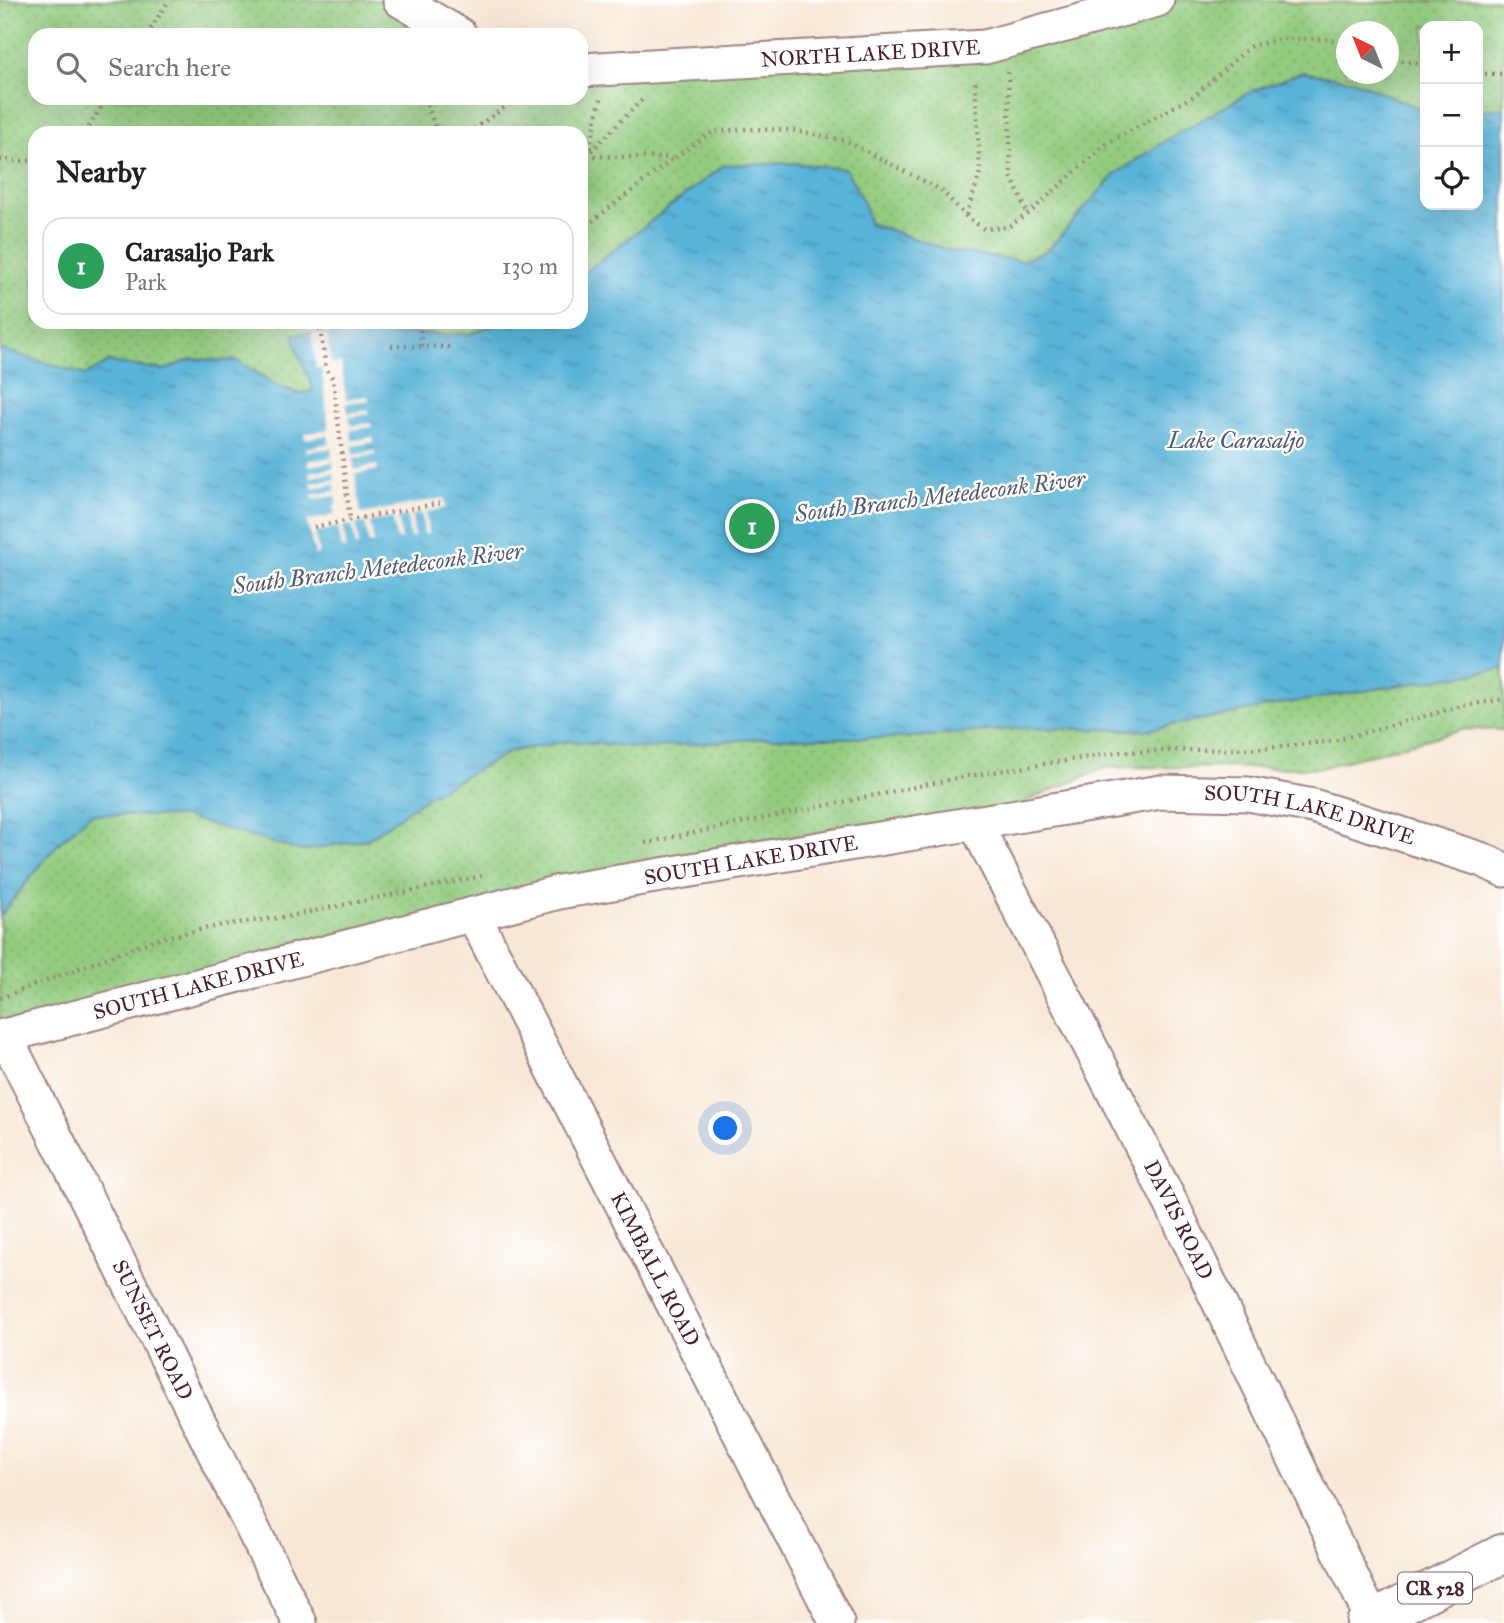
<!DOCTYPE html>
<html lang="en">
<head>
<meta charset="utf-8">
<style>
	body { margin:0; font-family:"IM FELL Great Primer",serif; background:#f6f6f6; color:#202124 }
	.controls { position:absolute; right:21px; top:21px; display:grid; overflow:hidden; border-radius:14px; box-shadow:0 7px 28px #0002 }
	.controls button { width:63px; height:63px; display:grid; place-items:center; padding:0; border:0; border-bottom:2px solid #e0e0e0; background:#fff; color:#202124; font:35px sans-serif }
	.compass { position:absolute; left:1336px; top:21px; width:63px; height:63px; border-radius:50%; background:#fff; box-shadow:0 7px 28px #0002; rotate:317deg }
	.you { position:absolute; left:726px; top:1129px; width:24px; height:24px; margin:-18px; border:5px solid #fff; border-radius:50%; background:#1a73e8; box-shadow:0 0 0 10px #1a73e833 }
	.badge { display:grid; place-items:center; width:46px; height:46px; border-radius:50%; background:#b45309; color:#fff; font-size:23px; font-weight:700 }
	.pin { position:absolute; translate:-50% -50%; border:4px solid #fff; box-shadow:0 2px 7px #0006 }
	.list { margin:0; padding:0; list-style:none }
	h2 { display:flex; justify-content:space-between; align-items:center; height:91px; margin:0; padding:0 28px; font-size:30px }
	h2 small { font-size:23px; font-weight:400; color:#757577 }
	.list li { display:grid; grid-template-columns:46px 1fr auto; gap:21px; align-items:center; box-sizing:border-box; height:98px; margin:0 14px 14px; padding:0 14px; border:2px solid #e0e0e0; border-radius:21px }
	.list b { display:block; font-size:26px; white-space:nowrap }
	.list p { margin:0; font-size:23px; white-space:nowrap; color:#757577 }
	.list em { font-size:23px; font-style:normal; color:#757577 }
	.icon { flex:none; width:38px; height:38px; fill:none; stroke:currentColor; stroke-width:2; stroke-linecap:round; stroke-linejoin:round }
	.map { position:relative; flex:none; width:1504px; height:1623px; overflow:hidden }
	.search { position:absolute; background:#fff; box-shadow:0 7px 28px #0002; left:28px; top:28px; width:560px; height:77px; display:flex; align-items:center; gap:18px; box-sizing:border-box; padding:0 24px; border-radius:21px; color:#757577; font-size:26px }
	.panel { position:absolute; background:#fff; box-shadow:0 7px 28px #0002; left:28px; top:126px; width:560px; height:203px; border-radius:21px }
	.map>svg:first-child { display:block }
</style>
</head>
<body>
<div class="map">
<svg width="1504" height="1623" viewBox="0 0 1504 1623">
	<defs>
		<pattern id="grass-dots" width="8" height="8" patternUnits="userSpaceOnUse" patternTransform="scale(1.75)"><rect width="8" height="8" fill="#93cc7f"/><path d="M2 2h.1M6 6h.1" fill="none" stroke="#80af6e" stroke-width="1.8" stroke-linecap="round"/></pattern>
		<pattern id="water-ripples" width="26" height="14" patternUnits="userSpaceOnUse" patternTransform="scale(1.75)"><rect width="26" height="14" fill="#59b4d7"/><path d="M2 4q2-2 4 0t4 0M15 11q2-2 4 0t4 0" fill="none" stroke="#4c92af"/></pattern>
	</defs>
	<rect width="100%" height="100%" fill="#fff"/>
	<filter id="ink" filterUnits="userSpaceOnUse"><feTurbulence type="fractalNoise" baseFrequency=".0143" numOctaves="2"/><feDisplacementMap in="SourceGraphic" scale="14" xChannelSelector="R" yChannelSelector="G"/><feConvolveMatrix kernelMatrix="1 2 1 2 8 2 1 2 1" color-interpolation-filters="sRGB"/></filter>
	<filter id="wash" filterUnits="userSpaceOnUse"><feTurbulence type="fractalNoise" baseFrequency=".00686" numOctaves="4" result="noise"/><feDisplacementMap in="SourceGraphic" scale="28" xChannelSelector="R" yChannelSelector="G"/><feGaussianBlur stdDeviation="1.57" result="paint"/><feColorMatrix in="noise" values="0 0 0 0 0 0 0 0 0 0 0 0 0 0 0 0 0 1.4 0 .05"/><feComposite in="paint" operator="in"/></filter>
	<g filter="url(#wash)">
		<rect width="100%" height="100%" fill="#f7e8d5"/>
		<path fill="url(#grass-dots)" stroke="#6e7655" stroke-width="2" fill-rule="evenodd" d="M 0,0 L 400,0 L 460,35 L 35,35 L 35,98 L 581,98 L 581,70 L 1111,31 L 1175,0 L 1274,0 L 1294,3 L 1504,0 L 1504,730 L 1465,729 L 1320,768 L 1107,767 L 975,823 L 559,892 L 0,1037 ZM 1425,26 L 1478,26 L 1478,205 L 1425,205 ZM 1346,32 L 1388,32 L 1388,74 L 1346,74 ZM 35,133 L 581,133 L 581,322 L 35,322 Z"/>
		<path fill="url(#water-ripples)" stroke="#526a81" stroke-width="2" d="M 1302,72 L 1355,81 L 1425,111 L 1425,205 L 1478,205 L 1478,110 L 1504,108 L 1504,669 L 1281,704 L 1147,730 L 1023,728 L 902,738 L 766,738 L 644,748 L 570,741 L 511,751 L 430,795 L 368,839 L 302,851 L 184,817 L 91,814 L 57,845 L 0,916 L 0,349 L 86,375 L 109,362 L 164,370 L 192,359 L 238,361 L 276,385 L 299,394 L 313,391 C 309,371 295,355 294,334 L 469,334 L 503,322 L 581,322 L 581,275 L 724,165 L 794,163 L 846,169 L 865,205 L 869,223 L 950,251 L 1022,261 L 1048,250 L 1114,175 L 1166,140 L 1252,91 Z"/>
		<path fill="#f7e8d5" d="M 312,334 L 327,335 L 331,364 L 341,363 L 346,399 L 368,396 L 369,400 L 346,403 L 348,413 L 369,410 L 369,414 L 349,417 L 350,426 L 371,423 L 371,427 L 350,430 L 352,441 L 373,437 L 374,442 L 352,446 L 353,455 L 375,451 L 375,455 L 353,459 L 355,470 L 377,465 L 378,470 L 355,474 L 361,514 L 444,498 L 446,508 L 426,512 L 428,534 L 424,534 L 422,513 L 412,515 L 414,537 L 410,537 L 407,516 L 398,517 L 401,539 L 396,539 L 393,518 L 370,522 L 374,543 L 369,544 L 365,523 L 356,524 L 359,546 L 356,546 L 352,525 L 343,526 L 346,548 L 342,549 L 338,527 L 315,533 L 319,554 L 315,555 L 307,521 L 335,515 L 334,506 L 337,505 L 336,496 L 313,499 L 312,495 L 336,491 L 335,484 L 312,488 L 311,483 L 335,480 L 334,473 L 310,477 L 309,472 L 334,468 L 333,462 L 309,466 L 308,461 L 332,457 L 331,448 L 307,452 L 306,448 L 330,443 L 328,435 L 305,439 L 304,434 L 329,429 L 322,369 L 316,368 Z"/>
	</g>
	<g filter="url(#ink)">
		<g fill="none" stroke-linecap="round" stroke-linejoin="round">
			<defs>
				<g id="street">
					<path d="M 400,0 L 460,35"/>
					<path id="s1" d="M 581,70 L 985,47 L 1157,0"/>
					<path id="s2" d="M 975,823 L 1173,1207 L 1374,1623"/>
					<path id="s3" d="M 473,914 L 837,1623"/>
					<path id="s4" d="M 5,1036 L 300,1623"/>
					<path id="s5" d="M 0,1037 L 559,892 L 1161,792 L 1248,794 L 1313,806 L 1483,860 L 1504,870"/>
				</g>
				<path id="primary" d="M 1366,1623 L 1504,1553"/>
			</defs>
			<use href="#street" stroke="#a08480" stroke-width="37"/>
			<use href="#primary" stroke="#a08480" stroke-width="42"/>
			<g stroke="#a08480" stroke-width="4.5" stroke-dasharray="2 5" stroke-linecap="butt">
				<path d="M 147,35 L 169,0"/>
				<path d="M 1388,58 L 1425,65"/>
				<path d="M 1008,72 L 1011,176 L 1028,214"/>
				<path d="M 1478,74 L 1504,74"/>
				<path d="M 425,98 L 437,133"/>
				<path d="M 85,133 L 107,98"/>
				<path d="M 468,133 L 518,98"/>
				<path d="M 588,155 L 601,99"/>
				<path d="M 587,156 L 673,158"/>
				<path d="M 0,160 L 35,161"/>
				<path d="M 581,161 L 644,98"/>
				<path d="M 966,215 L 980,173 L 975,79"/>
				<path d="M 581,230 L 674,158 L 712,132 L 746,129 L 792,130 L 844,140 L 941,190 L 966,216 L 984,229 L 1008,227 L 1028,214 L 1106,144 L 1194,96 L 1251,46 L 1281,39 L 1329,39 L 1346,45"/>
				<path d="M 319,322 L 326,368 L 333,379 L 350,520"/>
				<path d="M 391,346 L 449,347"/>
				<path d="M 421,346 L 421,322"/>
				<path d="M 314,527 L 441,503"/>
				<path d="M 645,843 L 968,776 L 1121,752 L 1269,748 L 1333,741 L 1462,706 L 1504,699"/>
				<path d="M 0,998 L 157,939 L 222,925 L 285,917 L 482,876"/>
			</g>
			<use href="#street" stroke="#fff" stroke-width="33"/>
			<use href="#primary" stroke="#fff" stroke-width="38"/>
		</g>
	</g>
	<g text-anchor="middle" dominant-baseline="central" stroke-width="5" stroke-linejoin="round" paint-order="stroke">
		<rect fill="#fff" stroke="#80626b" stroke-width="2" x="1398" y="1572.5" width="74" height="31" rx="5"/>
		<g font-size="19" font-weight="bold" fill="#4a1f2b">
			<text x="1435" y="1588">CR 528</text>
		</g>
		<g font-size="21" fill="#4a1f2b" stroke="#fff">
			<text stroke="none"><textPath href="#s1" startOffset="290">NORTH LAKE DRIVE</textPath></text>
			<text stroke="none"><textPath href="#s5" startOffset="1339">SOUTH LAKE DRIVE</textPath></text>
			<text stroke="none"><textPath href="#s5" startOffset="772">SOUTH LAKE DRIVE</textPath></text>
			<text stroke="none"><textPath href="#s5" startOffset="205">SOUTH LAKE DRIVE</textPath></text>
			<text stroke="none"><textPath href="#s2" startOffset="446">DAVIS ROAD</textPath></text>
			<text stroke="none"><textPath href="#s3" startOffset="399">KIMBALL ROAD</textPath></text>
			<text stroke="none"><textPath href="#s4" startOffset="329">SUNSET ROAD</textPath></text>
		</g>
		<g font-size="23" font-style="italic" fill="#505b70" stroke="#fff">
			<text x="1236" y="440">Lake Carasaljo</text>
			<text transform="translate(940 496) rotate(-7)">South Branch Metedeconk River</text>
			<text transform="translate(378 568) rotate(-7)">South Branch Metedeconk River</text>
		</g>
	</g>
</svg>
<div class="controls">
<button>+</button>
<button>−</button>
<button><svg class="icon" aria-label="locate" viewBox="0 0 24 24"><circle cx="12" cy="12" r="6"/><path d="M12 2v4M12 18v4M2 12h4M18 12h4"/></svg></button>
</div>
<svg class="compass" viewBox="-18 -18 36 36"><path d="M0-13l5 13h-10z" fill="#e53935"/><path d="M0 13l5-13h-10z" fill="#757577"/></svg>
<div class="you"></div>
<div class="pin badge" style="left:752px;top:526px;background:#2e9e5b">1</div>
<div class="search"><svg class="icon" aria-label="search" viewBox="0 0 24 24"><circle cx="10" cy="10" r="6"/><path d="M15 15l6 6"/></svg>Search here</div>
<section class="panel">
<h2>Nearby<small></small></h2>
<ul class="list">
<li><span class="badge" style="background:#2e9e5b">1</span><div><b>Carasaljo Park</b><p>Park</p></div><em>130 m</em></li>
</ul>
</section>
</div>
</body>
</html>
